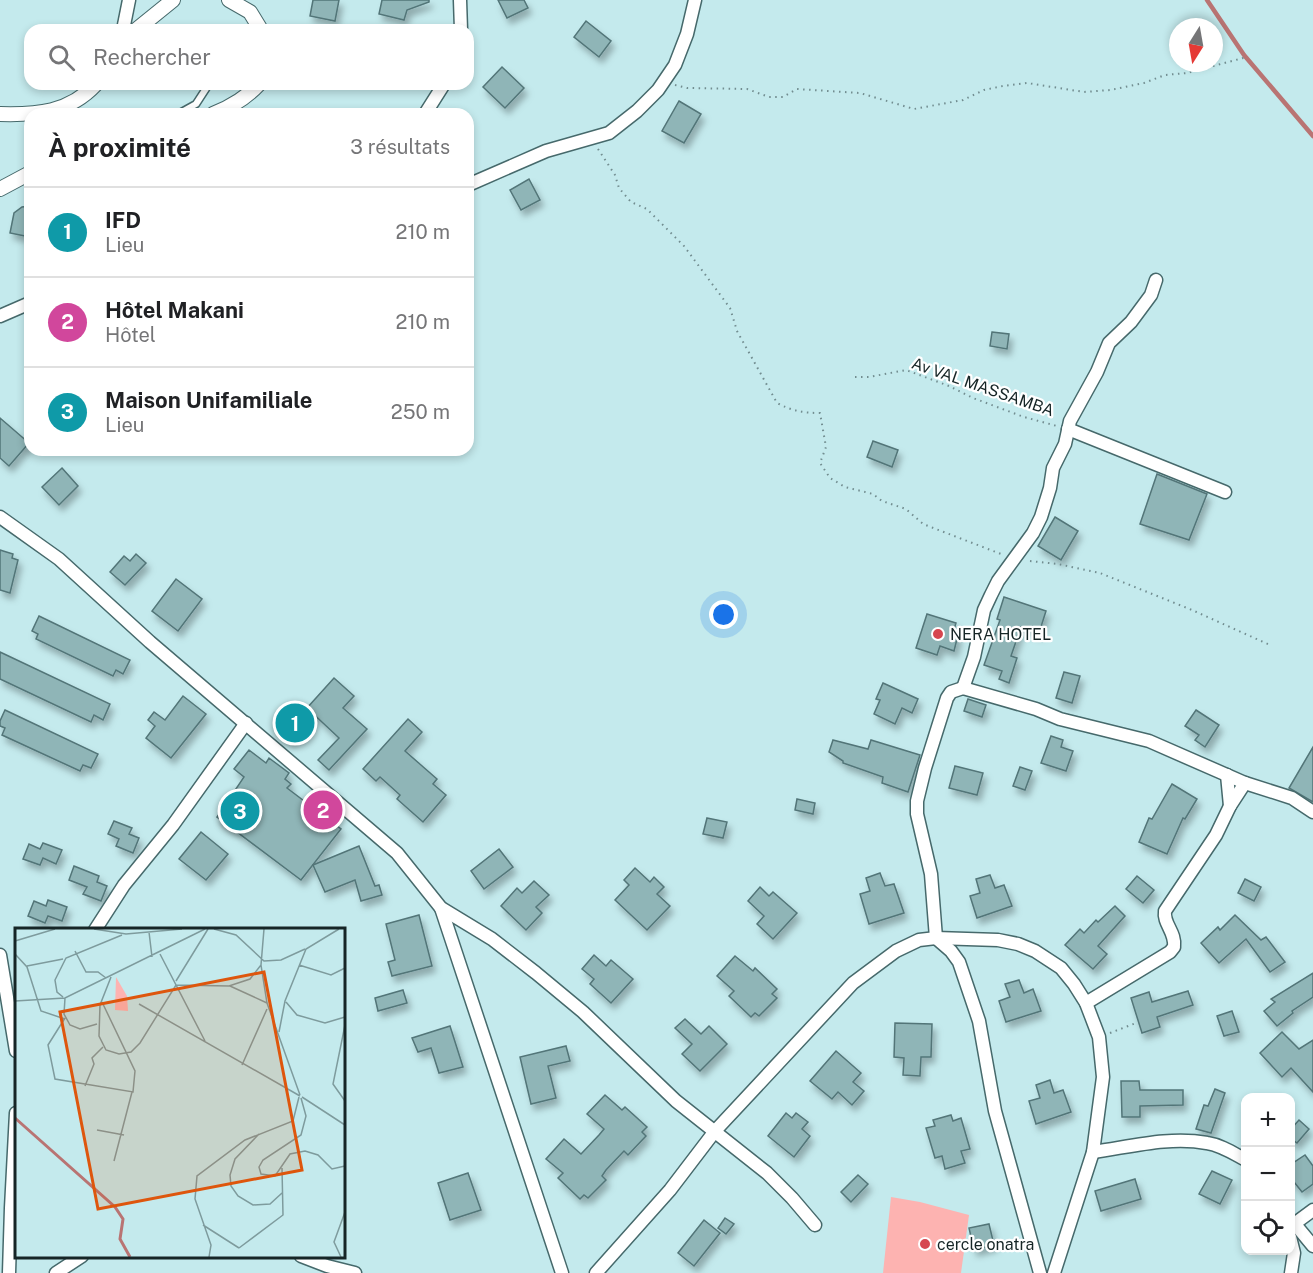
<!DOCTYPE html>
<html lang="fr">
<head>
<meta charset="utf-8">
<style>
	body { margin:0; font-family:"Public Sans",sans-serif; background:#f6f6f6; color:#202124 }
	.controls { position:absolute; right:18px; bottom:18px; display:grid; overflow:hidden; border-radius:12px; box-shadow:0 3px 9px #0003 }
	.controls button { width:54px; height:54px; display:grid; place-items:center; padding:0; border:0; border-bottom:2px solid #e0e0e0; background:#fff; color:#202124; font:30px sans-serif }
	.compass { position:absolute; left:1169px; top:18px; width:54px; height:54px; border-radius:50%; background:#fff; box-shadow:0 3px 9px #0003; rotate:191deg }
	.you { position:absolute; left:724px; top:615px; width:21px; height:21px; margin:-15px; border:4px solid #fff; border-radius:50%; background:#1a73e8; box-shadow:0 0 0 9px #1a73e833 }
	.badge { display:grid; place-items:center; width:39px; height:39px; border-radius:50%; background:#d6464f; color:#fff; font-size:20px; font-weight:700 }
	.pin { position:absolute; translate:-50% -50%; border:3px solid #fff; box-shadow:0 2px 6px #0006 }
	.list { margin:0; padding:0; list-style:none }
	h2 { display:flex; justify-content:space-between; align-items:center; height:78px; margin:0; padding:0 24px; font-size:26px }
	h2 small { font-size:20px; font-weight:400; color:#757577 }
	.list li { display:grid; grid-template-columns:39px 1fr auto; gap:18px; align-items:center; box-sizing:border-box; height:90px; padding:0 24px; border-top:2px solid #e0e0e0 }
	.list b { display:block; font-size:22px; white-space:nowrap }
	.list p { margin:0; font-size:20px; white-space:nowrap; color:#757577 }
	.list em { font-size:20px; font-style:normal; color:#757577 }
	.icon { flex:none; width:33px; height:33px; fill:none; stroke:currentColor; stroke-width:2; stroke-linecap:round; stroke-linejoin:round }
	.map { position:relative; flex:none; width:1313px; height:1273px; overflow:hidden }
	.search { position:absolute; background:#fff; box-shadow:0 3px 9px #0003; left:24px; top:24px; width:450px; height:66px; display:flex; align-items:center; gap:15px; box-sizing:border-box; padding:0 21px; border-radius:18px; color:#757577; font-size:22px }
	.panel { position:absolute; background:#fff; box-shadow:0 3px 9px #0003; left:24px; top:108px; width:450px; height:348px; border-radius:18px }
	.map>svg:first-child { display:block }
</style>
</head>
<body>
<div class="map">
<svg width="1313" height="1273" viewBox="0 0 1313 1273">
	<defs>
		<filter id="shadow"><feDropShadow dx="3.5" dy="6" stdDeviation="3" flood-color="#0004"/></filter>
	</defs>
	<rect width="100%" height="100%" fill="#c4eaed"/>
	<path fill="#fdb3b1" d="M 891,1197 L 920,1202 L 969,1215 L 961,1273 L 883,1273 Z"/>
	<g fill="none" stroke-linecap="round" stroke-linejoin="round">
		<path stroke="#b97473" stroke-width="4.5" d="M 1207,0 L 1244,55 L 1313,136"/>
	</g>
	<g fill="#8fb5b7" stroke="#527578" stroke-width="1.5" filter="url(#shadow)">
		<path d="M 313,0 L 339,0 L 335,21 L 310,16 Z"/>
		<path d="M 382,0 L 429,0 L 429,2 L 407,10 L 404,20 L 379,14 Z"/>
		<path d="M 498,0 L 524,0 L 528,8 L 507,18 Z"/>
		<path d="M 586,21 L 611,41 L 599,57 L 574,37 Z"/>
		<path d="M 502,67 L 524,88 L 505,108 L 483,87 Z"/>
		<path d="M 679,101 L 701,114 L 684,143 L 662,131 Z"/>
		<path d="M 529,179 L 540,200 L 521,210 L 510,190 Z"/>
		<path d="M 30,206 L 30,237 L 10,233 L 14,213 L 22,207 Z"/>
		<path d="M 992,332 L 1009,334 L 1007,349 L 990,346 Z"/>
		<path d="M 0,418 L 29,443 L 9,466 L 0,458 Z"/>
		<path d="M 873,441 L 898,450 L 892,467 L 867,457 Z"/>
		<path d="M 62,468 L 78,486 L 59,505 L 42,487 Z"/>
		<path d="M 1157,474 L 1207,494 L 1189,540 L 1140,524 Z"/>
		<path d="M 1055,517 L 1078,531 L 1061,560 L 1038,546 Z"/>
		<path d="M 0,550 L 13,554 L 12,558 L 18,560 L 10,593 L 0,590 Z"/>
		<path d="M 136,554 L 146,563 L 125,585 L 110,572 L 124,556 L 130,561 Z"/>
		<path d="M 176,579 L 202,599 L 178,631 L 152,611 Z"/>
		<path d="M 1004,597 L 1046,611 L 1039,633 L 1021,627 L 1011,656 L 1017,658 L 1009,683 L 999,679 L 1002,671 L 984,665 L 1000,620 L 997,619 Z"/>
		<path d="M 927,614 L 956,623 L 953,633 L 958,635 L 954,651 L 940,646 L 937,655 L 916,648 Z"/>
		<path d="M 39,616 L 130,660 L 123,674 L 116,670 L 113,676 L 36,639 L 38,634 L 32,631 Z"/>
		<path d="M 0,652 L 110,704 L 103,720 L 94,715 L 91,722 L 0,679 Z"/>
		<path d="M 1064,672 L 1080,676 L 1072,703 L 1056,698 Z"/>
		<path d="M 334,678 L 354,696 L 343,708 L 367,729 L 329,770 L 318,760 L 339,738 L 307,708 Z"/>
		<path d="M 883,683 L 918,699 L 912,713 L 902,708 L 895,724 L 874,714 L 880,700 L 876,699 Z"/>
		<path d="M 183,696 L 206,714 L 171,758 L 146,738 L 155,726 L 148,720 L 154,712 L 165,720 Z"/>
		<path d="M 968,699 L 986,705 L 982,717 L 964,711 Z"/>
		<path d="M 298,707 L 311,718 L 291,739 L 279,728 Z"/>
		<path d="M 5,710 L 98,754 L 91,768 L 83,765 L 80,771 L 2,735 L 5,728 L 0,726 L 0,721 Z"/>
		<path d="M 1196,710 L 1219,725 L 1205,747 L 1195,740 L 1199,735 L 1185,726 Z"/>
		<path d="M 408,719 L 422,732 L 405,751 L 437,779 L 433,784 L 446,795 L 423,822 L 397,799 L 400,795 L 380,777 L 376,781 L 363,769 Z"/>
		<path d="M 1051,736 L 1063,740 L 1061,747 L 1073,751 L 1066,771 L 1041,763 Z"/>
		<path d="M 833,740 L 868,749 L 871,740 L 920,755 L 908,792 L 882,783 L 883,777 L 843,763 L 843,761 L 829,752 Z"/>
		<path d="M 1313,747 L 1313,802 L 1289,788 Z"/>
		<path d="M 249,750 L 266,763 L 269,758 L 289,773 L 285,779 L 291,784 L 287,788 L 341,829 L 301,880 L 217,817 L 244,777 L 234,769 Z"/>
		<path d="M 955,766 L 983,773 L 977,795 L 949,788 Z"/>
		<path d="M 1020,767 L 1032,771 L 1025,790 L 1013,786 Z"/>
		<path d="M 1172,784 L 1197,799 L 1185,819 L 1183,818 L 1167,854 L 1139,842 L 1149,818 L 1152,819 Z"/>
		<path d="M 797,799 L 815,803 L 813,814 L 795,810 Z"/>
		<path d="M 707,818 L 727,822 L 723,838 L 703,834 Z"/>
		<path d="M 114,821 L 132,828 L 129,834 L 139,838 L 133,853 L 116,846 L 119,839 L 108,834 Z"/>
		<path d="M 201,832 L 228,854 L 206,880 L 179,859 Z"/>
		<path d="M 43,843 L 62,850 L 56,864 L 43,858 L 40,865 L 23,859 L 29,844 L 40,849 Z"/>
		<path d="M 359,846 L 375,886 L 379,885 L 382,895 L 361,901 L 355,880 L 325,892 L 313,865 Z"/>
		<path d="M 499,849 L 513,867 L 484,889 L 471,871 Z"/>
		<path d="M 74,866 L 99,876 L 97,882 L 107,886 L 101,901 L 83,894 L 87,887 L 69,880 Z"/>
		<path d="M 635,868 L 650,882 L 654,877 L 664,887 L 657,894 L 670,906 L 647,930 L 615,900 L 629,885 L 624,880 Z"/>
		<path d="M 880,873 L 885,886 L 894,884 L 904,913 L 869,924 L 860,894 L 870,891 L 866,878 Z"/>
		<path d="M 990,875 L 995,888 L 1004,885 L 1012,906 L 977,918 L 970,896 L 980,893 L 976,879 Z"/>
		<path d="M 1137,876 L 1154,890 L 1143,903 L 1126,889 Z"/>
		<path d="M 1245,879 L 1261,887 L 1254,901 L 1238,893 Z"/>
		<path d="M 534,881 L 549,895 L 536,907 L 542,913 L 526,930 L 501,906 L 517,888 L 522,893 Z"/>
		<path d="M 760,887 L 769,896 L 773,892 L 797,913 L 773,939 L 757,924 L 764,916 L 748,901 Z"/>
		<path d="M 48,900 L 67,907 L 62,921 L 48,916 L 45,923 L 28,916 L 34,901 L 46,906 Z"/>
		<path d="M 1115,906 L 1125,916 L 1098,946 L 1107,954 L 1093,969 L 1065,945 L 1080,929 L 1084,933 L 1096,920 L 1098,922 Z"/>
		<path d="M 419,915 L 432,966 L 392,976 L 388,962 L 395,960 L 386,924 Z"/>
		<path d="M 1235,915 L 1261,940 L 1266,937 L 1285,962 L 1270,972 L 1246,939 L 1219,963 L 1201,943 L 1218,927 L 1220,930 Z"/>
		<path d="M 594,955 L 606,966 L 611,960 L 633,979 L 611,1003 L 590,984 L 594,979 L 582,969 Z"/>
		<path d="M 735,956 L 753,971 L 755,968 L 777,989 L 772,994 L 777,998 L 759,1016 L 755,1013 L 751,1017 L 729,996 L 734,991 L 717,976 Z"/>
		<path d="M 1313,973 L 1313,997 L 1292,1011 L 1293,1013 L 1277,1026 L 1264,1011 L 1275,1002 L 1271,999 Z"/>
		<path d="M 1019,980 L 1024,993 L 1033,989 L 1041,1011 L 1006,1022 L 999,1001 L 1010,997 L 1005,984 Z"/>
		<path d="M 403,990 L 407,1003 L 378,1011 L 375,998 Z"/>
		<path d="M 1188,991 L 1193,1005 L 1157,1017 L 1160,1027 L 1142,1033 L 1131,998 L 1149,992 L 1152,1002 Z"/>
		<path d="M 1232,1011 L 1239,1032 L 1224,1036 L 1217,1016 Z"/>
		<path d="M 685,1019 L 701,1034 L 709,1026 L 727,1044 L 700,1071 L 682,1054 L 692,1044 L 675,1028 Z"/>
		<path d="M 895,1023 L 932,1024 L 931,1057 L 921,1057 L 920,1076 L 903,1075 L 904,1058 L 894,1057 Z"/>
		<path d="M 450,1026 L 463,1067 L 439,1073 L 431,1048 L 418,1052 L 412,1038 Z"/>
		<path d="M 1282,1032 L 1299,1049 L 1313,1040 L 1313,1092 L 1291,1068 L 1282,1077 L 1260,1053 Z"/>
		<path d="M 566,1046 L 570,1061 L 548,1066 L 556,1098 L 531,1104 L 520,1057 Z"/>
		<path d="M 836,1051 L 861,1073 L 853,1082 L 864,1091 L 852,1105 L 838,1092 L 832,1099 L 810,1081 Z"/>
		<path d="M 1050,1080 L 1054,1093 L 1063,1090 L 1071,1112 L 1036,1124 L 1029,1101 L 1040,1098 L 1036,1085 Z"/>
		<path d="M 1121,1081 L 1139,1081 L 1140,1090 L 1183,1090 L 1183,1105 L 1140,1106 L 1140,1117 L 1122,1117 Z"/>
		<path d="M 1215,1089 L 1225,1093 L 1211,1133 L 1196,1129 L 1204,1105 L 1208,1106 Z"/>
		<path d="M 605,1095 L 622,1110 L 625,1107 L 647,1127 L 642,1132 L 646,1136 L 628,1155 L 624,1151 L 606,1170 L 602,1176 L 606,1180 L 588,1198 L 584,1195 L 580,1199 L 558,1178 L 563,1173 L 546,1159 L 564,1139 L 581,1154 L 599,1135 L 604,1129 L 587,1114 Z"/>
		<path d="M 786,1113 L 792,1118 L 796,1113 L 808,1122 L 802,1129 L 810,1136 L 794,1157 L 768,1136 Z"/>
		<path d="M 951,1115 L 953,1121 L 961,1118 L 970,1149 L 961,1151 L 965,1163 L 945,1169 L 942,1156 L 935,1158 L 926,1128 L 935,1126 L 933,1120 Z"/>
		<path d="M 1299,1120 L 1309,1129 L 1297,1143 L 1290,1138 L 1290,1130 Z"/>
		<path d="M 1305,1155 L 1313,1166 L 1313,1184 L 1302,1192 L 1290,1177 L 1290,1165 Z"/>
		<path d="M 1212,1171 L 1232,1180 L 1220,1204 L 1199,1194 Z"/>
		<path d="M 468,1173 L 481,1210 L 450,1220 L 438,1183 Z"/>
		<path d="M 858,1175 L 868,1184 L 851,1202 L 841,1192 Z"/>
		<path d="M 1135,1179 L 1141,1199 L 1101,1211 L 1095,1191 Z"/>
		<path d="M 725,1218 L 734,1224 L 726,1234 L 718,1228 Z"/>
		<path d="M 704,1220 L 720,1233 L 694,1266 L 678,1253 Z"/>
		<path d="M 989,1224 L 994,1245 L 974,1250 L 969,1228 Z"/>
	</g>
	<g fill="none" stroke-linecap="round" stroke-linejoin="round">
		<defs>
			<path id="service" d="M 178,114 L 196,104 L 209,84"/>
			<g id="minor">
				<path d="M 460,0 L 461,30"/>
				<path d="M 123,30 L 129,0"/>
				<path d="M 425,114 L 444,84"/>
				<path d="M 468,185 L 546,151 L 609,133 L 637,111 L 658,90 L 675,65 L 687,34 L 695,0"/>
				<path d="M 0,316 L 30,303"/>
				<path d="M 1068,429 L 1225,492"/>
				<path d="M 0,517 L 59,559 L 150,642 L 397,853 L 441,908 L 492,939 L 536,973 L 583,1012 L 676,1101 L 767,1173 L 792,1198 L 815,1225"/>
				<path d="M 963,688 L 974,657 L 984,610 L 991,595 L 998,581 L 1033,533 L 1041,517 L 1050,488 L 1053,468 L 1065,444 L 1070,421 L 1097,372 L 1109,343 L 1131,322 L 1151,295 L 1156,280"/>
				<path d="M 1227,775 L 1230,806"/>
				<path d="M 441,908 L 562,1273"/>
				<path d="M 95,930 L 124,885 L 173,825 L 246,723"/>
				<path d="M 0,955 L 16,1051"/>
				<path d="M 1086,1003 L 1170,952 L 1174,947 C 1176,932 1163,924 1165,911 L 1216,835 L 1230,806 L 1245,783"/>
				<path d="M 1093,1152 C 1130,1147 1169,1136 1207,1143 C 1221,1145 1233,1153 1246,1160"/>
				<path d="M 1294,1223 L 1313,1246"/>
				<path d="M 1290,1227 L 1313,1210"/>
				<path d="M 1290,1237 L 1294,1253 L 1291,1273"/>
				<path d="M 301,1256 L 327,1266 L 355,1273"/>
				<path d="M 9,1273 L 11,1208 L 16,1113"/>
				<path d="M 56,1273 L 82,1256"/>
				<path d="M 596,1273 L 670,1190 L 715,1131 L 853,983 L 896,951 L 919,940 L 936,938 L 998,940 L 1018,944 L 1035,951 L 1061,968 L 1074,984 L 1086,1003 L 1099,1037 L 1103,1077 L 1093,1152 L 1054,1273"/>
				<path d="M 1040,1273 L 995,1111 L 979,1021 L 959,962 L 951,951 L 936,938 L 931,874 L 917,814 L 917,801 L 925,768 L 947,698 L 951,692 L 963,688 L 1036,709 L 1060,719 L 1149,741 L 1245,783 L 1292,798 L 1313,812"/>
			</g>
			<g id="tertiary">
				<path d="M 229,0 L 250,12 L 261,30"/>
				<path d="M 136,30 L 173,0"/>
				<path d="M 0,114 C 37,115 69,113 96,84"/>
				<path d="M 213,114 C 231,107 246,98 259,84"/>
				<path d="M 0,189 L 30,173"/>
			</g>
		</defs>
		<use href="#service" stroke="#46696b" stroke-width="9"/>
		<use href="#minor" stroke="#46696b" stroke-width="15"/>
		<use href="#tertiary" stroke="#46696b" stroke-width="16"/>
		<g stroke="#728d90" stroke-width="2" stroke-dasharray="1.5 4.5" stroke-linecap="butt">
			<path d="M 675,85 L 687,88 L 747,89 L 769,97 L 783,97 L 797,89 L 860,93 L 914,109 L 963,100 L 984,90 L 1003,86 L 1027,83 L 1084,92 L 1110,90 L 1144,83 L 1165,75 L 1187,73 L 1247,57"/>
			<path d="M 598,149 L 615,175 L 619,188 L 631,202 L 647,209 L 684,246 L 730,308 L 737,331 L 777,403 C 792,411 804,413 820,413 L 826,447 L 820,463 L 830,478 L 845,487 L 873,494 L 882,501 L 906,509 L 923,524 L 1001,554"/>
			<path d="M 855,377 L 869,377 L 906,370 L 949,386 L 973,398 L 1024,417 L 1057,426"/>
			<path d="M 1030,561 L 1058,564 L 1100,573 L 1192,610 L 1270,645"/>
			<path d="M 1110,1033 L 1136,1023"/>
		</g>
		<use href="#service" stroke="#fff" stroke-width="6"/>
		<use href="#minor" stroke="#fff" stroke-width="12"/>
		<use href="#tertiary" stroke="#fff" stroke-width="14"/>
	</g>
	<g fill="#d6464f" stroke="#fff" stroke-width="2">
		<circle cx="938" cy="634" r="6"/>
		<circle cx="925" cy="1244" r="6"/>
	</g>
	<g text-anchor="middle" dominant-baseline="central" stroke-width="4.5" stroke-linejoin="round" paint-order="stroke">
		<g font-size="16" fill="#162526" stroke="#fff">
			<text transform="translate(983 387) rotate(19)">Av VAL MASSAMBA</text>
		</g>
		<g font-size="16" fill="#162526" stroke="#fff" text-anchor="start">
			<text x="950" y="634">NERA HOTEL</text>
			<text x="937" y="1244">cercle onatra</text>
		</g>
	</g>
	<g transform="translate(15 928)">
		<rect width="330" height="330" fill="#c4eaed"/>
		<path d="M 101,49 L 112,68 L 113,83 L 100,82 Z" fill="#fdb3b1"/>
		<path fill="none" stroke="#b97473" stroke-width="3" d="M 0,190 L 100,279 L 108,291 L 105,311 L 115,329"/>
		<path fill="none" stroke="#7e9b9d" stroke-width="1.5" d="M 79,1 L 111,6 L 167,1M 199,1 L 221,7 L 249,33 L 266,32 L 290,21M 249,1 L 246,37 L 252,75 L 285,167M 134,4 L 137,29M 0,13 L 40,1M 60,23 L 71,44 L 83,44 L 91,50M 0,26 L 12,39 L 26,83 L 50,91M 145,26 L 190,113M 284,37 L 316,47 L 330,40M 12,38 L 48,31M 96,49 L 85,77 L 84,108 L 91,122 L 104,126 L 116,124 L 125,115 L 161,57 L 214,58 L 235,51 L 246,37M 161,53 L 193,1M 215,58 L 252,75M 48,69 L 42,64 L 40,52 L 51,30 L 107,7M 50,70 L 49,86 L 55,97 L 65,101 L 82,96M 0,73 L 50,70 L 190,1M 271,74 L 282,87 L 310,95 L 330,89M 124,76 L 285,168M 50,90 L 33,117 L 40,151 L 118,164 L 120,143 L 87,74M 330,97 L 318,156 L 330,173M 264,104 L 270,73 L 291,21 L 324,1M 227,137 L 252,81M 70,158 L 79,136 L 77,130 L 88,119M 287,169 L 330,197M 286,170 L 291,188 L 286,207 L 248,232 L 244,239 L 246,246 L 260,248 L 275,226 L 290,223 L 303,227 L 317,241 L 330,238M 82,202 L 109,207M 244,206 L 220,231 L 215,247 L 216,258 L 223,268 L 238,277 L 255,276 L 267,265M 99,233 L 117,164M 188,297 L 224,320M 224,320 L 268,287 L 267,240M 194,329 L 196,317 L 180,271 L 182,248 L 230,212 L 278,193 L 284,169M 326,329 L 319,314 L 330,284"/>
		<path fill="#de560d" fill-opacity="0.15" stroke="#de560d" stroke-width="3" d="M 249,44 L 287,242 L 83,281 L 45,84 Z"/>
		<rect width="330" height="330" fill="none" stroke="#162526" stroke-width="3"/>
	</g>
</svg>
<div class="controls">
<button>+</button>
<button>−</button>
<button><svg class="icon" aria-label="locate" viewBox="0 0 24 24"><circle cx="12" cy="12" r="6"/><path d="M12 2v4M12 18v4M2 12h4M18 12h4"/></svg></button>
</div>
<svg class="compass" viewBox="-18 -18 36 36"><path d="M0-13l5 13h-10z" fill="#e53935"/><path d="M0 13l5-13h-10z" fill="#757577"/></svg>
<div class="you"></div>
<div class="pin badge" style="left:295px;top:723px;background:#0f9aa8">1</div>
<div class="pin badge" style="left:323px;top:810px;background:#d1479c">2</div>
<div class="pin badge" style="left:240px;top:811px;background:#0f9aa8">3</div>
<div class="search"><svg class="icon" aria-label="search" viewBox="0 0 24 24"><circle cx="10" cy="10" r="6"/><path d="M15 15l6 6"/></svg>Rechercher</div>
<section class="panel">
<h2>À proximité<small>3 résultats</small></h2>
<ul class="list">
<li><span class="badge" style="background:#0f9aa8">1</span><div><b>IFD</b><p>Lieu</p></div><em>210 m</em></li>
<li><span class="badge" style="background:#d1479c">2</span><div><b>Hôtel Makani</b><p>Hôtel</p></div><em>210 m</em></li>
<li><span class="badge" style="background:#0f9aa8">3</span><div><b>Maison Unifamiliale</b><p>Lieu</p></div><em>250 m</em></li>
</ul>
</section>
</div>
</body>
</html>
